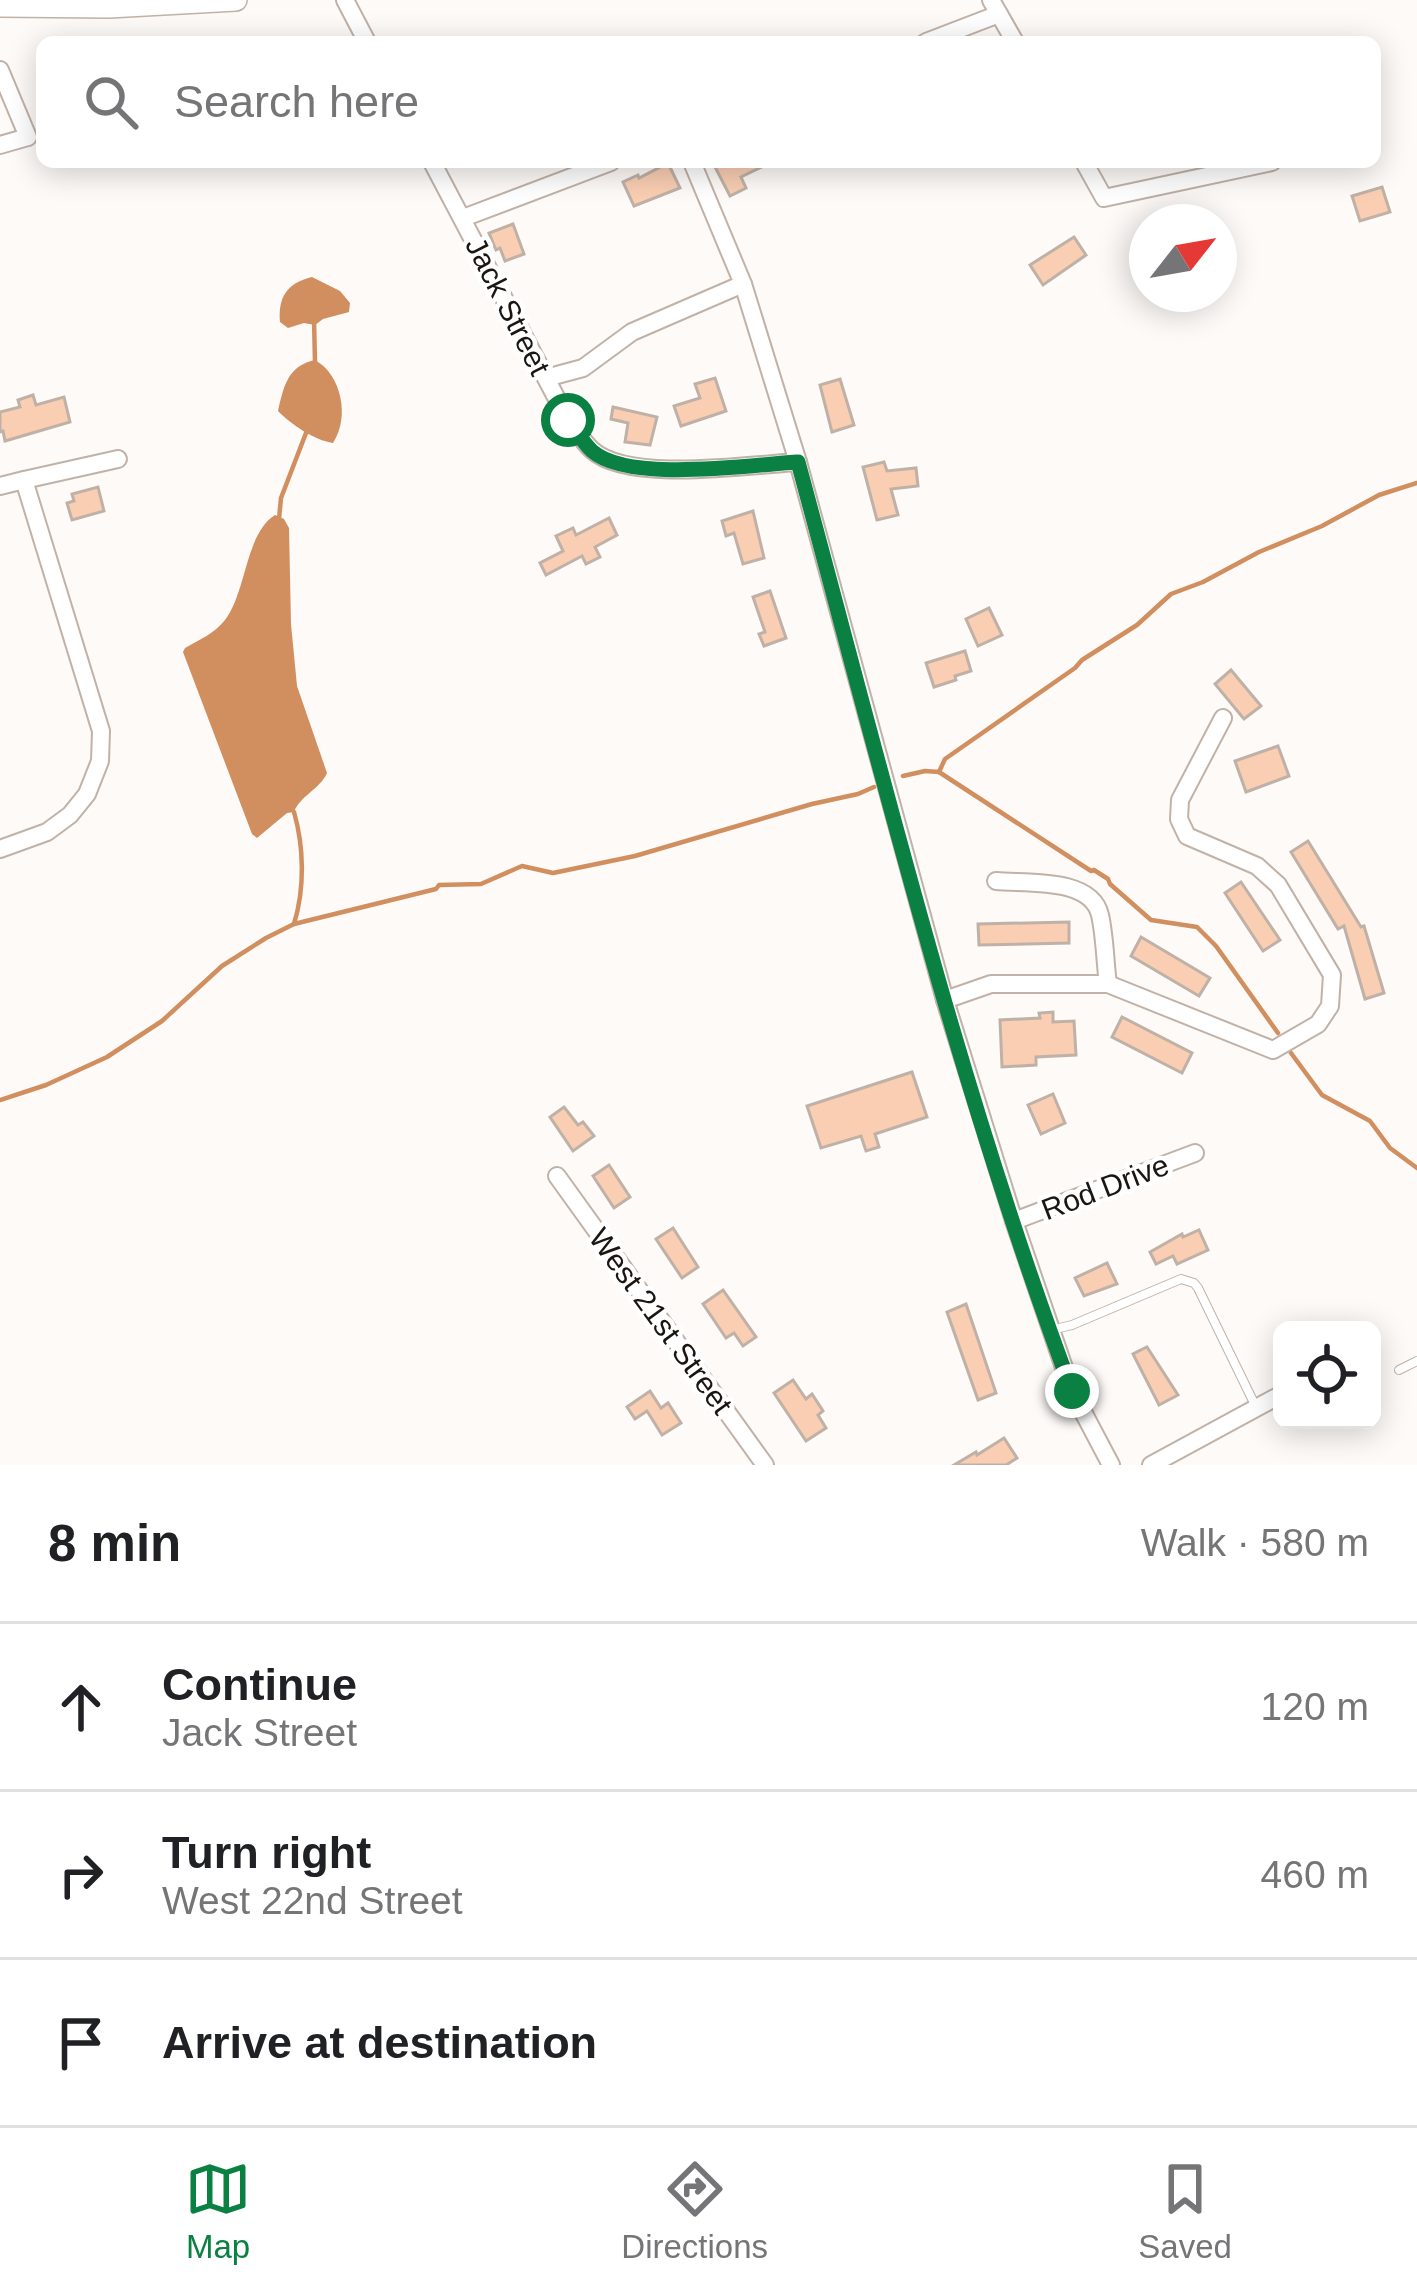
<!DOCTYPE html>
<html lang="en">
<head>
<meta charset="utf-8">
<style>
	body { margin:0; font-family:Arial,sans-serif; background:#f2f2f2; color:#202124 }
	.controls { position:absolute; right:36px; bottom:36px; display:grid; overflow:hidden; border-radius:18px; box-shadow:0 6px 30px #0003 }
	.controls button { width:108px; height:108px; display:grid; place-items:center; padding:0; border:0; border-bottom:3px solid #e0e0e0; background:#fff; color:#202124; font:60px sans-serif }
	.compass { position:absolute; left:1129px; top:204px; width:108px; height:108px; border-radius:50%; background:#fff; box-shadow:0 6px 30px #0003; rotate:59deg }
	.stop { position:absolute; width:36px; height:36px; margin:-27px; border:9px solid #0b8043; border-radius:50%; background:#fff }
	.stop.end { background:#0b8043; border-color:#fff; box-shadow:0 3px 12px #0008 }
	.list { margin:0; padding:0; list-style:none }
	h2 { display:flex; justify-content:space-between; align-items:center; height:156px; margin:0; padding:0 48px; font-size:51px }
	h2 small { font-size:39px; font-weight:400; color:#757577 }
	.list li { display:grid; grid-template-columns:78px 1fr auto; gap:36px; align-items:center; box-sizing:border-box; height:168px; padding:0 48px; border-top:3px solid #e0e0e0 }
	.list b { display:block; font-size:45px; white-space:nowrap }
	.list p { margin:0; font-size:39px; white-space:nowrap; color:#757577 }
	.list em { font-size:39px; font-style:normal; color:#757577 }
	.icon { flex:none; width:66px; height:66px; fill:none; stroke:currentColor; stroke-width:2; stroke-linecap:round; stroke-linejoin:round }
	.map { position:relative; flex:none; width:1417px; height:1465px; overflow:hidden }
	.search { position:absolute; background:#fff; box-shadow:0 6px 30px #0003; left:36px; right:36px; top:36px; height:132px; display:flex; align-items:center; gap:30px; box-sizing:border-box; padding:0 42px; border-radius:18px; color:#757577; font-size:45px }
	.sheet { height:660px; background:#fff }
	nav { display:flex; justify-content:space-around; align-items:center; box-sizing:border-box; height:168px; border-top:3px solid #e0e0e0; background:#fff; font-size:33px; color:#757577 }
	nav a { display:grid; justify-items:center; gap:6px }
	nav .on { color:#0b8043 }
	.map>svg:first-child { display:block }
</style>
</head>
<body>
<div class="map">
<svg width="1417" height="1465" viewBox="0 0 1417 1465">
	<rect width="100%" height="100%" fill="#fdfaf8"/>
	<g fill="#d18e5f">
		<path d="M 312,277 L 340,291 L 350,303 L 349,312 L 323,319 L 315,325 L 304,323 L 288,328 L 280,322 C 278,297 287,283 312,277 Z"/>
		<path d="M 315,360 C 342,375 350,418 333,443 C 314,440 292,425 278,411 C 284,385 288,366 315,360 Z"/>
		<path d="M 275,515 L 284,519 L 289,528 L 291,624 L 297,686 L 327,773 C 320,789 300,796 294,812 L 287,813 L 257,838 L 252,834 L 183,652 L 185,648 C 199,640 215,633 225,620 C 247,591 245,534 275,515 Z"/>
	</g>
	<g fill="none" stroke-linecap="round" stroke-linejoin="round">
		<g stroke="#d18e5f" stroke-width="4.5">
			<path d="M 314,319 L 315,362"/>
			<path d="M 279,519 L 281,498 L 306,433"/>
			<path d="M 939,772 L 945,759 L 1075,668 L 1082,660 L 1137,625 L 1171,594 L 1203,582 L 1259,552 L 1322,526 L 1379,495 L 1417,483"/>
			<path d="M 903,776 L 925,771 L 939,772 L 1091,871 L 1094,870 L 1108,879 L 1110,884 L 1151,920 L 1197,927 L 1216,946 L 1278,1033"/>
			<path d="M 294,924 C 305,888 304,847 294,812"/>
			<path d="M 1291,1053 L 1322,1095 L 1370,1121 L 1390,1148 L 1417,1168"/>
			<path d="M 0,1100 L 46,1085 L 107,1057 L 162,1021 L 222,966 L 266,938 L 294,924 L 436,889 L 439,885 L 481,884 L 522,866 L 553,873 L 635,856 L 812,804 L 858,794 L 874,787"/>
		</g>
	</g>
	<g fill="#f9ceb2" stroke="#c0b1a7" stroke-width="3">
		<path d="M 725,162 L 772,162 L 741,177 L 746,188 L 730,196 L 715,167 Z"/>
		<path d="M 668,163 L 680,188 L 634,206 L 623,182 L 638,175 L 639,178 Z"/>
		<path d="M 1382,187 L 1390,212 L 1360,221 L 1352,196 Z"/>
		<path d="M 513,224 L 524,254 L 505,261 L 500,248 L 496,250 L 489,233 Z"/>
		<path d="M 1074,237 L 1086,255 L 1043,285 L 1030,265 Z"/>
		<path d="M 715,378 L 726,411 L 681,426 L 674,406 L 700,398 L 695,384 Z"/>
		<path d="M 840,379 L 854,425 L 832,432 L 820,385 Z"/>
		<path d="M 33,395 L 36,405 L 64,397 L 70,422 L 5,441 L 3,431 L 0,432 L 0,412 L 20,407 L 18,400 Z"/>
		<path d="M 613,407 L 657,417 L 650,445 L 625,442 L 628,423 L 611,419 Z"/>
		<path d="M 884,462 L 887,471 L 916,468 L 918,486 L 891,489 L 898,515 L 877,520 L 863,467 Z"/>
		<path d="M 98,487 L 104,511 L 72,520 L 67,503 L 74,501 L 72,494 Z"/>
		<path d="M 753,511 L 764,558 L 743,564 L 734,533 L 726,536 L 722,521 Z"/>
		<path d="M 609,518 L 617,535 L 595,547 L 600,557 L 586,564 L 582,556 L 546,575 L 540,563 L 563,551 L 556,536 L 573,528 L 576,535 Z"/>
		<path d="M 770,591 L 786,638 L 764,646 L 759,634 L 765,632 L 753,597 Z"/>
		<path d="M 989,608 L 1002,635 L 978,646 L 966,619 Z"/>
		<path d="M 965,651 L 971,671 L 955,676 L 956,680 L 934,687 L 926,663 Z"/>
		<path d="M 1231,670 L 1261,706 L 1244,719 L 1215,684 Z"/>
		<path d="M 1278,746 L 1289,776 L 1246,792 L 1235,761 Z"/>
		<path d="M 1308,841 L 1361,927 L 1364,926 L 1384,993 L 1365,999 L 1344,926 L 1338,929 L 1291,852 Z"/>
		<path d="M 1241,882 L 1280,940 L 1263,951 L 1225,893 Z"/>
		<path d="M 1069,922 L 1069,943 L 979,945 L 978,924 Z"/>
		<path d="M 1141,937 L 1210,978 L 1199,996 L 1131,956 Z"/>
		<path d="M 1053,1012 L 1053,1022 L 1074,1021 L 1076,1055 L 1036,1057 L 1036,1065 L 1002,1067 L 1000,1020 L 1040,1018 L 1039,1013 Z"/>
		<path d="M 1122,1017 L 1192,1053 L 1182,1073 L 1112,1037 Z"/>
		<path d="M 912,1072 L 927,1117 L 875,1134 L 879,1147 L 866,1151 L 861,1136 L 821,1148 L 807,1106 Z"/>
		<path d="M 1053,1094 L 1065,1123 L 1041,1134 L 1028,1105 Z"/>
		<path d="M 564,1107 L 578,1125 L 583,1122 L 594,1136 L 573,1151 L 550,1117 Z"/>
		<path d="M 609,1165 L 630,1197 L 614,1208 L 593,1176 Z"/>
		<path d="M 673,1228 L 698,1267 L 682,1278 L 656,1239 Z"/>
		<path d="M 1199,1230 L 1208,1250 L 1177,1264 L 1173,1256 L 1156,1264 L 1150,1252 L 1182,1234 L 1183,1237 Z"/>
		<path d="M 1107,1263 L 1117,1284 L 1084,1296 L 1075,1278 Z"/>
		<path d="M 723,1290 L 756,1337 L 743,1346 L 734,1333 L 726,1338 L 703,1304 Z"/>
		<path d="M 966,1304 L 996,1393 L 978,1400 L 947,1312 Z"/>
		<path d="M 1147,1347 L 1178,1395 L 1159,1405 L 1133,1354 Z"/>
		<path d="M 793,1380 L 806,1399 L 812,1394 L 823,1411 L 818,1415 L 826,1428 L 806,1441 L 774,1393 Z"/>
		<path d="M 650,1391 L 661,1408 L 668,1403 L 681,1423 L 662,1435 L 647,1411 L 635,1419 L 627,1407 Z"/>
		<path d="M 1004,1438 L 1017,1458 L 1006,1465 L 954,1465 L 976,1452 L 977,1455 Z"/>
	</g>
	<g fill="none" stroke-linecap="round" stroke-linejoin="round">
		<defs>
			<g id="service">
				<path d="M 1051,1330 L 1072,1325 L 1181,1279 L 1194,1283 L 1198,1288 L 1255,1405"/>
				<path d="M 1399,1370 L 1417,1361"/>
			</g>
			<g id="minor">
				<path d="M 345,0 L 367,42"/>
				<path d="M 991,0 L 1015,42"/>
				<path d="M 926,42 L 999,14"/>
				<path d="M 0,70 L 28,137 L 0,145"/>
				<path d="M 432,162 L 568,420 C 576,430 583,442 592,450 C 628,483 749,465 798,462"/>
				<path d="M 692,162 L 743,284 L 798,462 L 945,1000 L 1014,1221 L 1072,1391 L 1111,1465"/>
				<path d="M 1084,162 L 1104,198 L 1272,162"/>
				<path d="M 463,218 L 611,162"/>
				<path d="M 546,378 L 583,368 L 632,332 L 743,284"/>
				<path d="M 24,480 L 118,459"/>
				<path d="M 0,486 L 24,480 L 101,731 L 100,761 L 87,794 L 70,815 L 47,832 L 0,849"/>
				<path d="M 996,881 C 1027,884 1091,877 1100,915 C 1105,937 1105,962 1108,984"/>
				<path d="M 945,1000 L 991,984 L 1108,984 L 1273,1050 L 1318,1024 L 1330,1006 L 1332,975 L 1278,885 L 1257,866 L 1187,836 L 1179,819 L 1180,800 L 1223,718"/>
				<path d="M 557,1176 L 765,1465"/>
				<path d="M 1014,1221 L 1195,1153"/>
				<path d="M 1151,1465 L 1282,1394"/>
			</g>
			<path id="tertiary" d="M 0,6 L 109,7 L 236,0"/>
		</defs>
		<use href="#service" stroke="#c1b2a8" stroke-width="10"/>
		<use href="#minor" stroke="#c1b2a8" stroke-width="20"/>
		<use href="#tertiary" stroke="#c1b2a8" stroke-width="24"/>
		<use href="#service" stroke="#fff" stroke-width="8"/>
		<use href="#minor" stroke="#fff" stroke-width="16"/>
		<use href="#tertiary" stroke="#fff" stroke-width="21"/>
	</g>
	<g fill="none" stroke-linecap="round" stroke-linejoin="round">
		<path stroke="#0b8043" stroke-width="15" d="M 568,420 C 576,430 583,443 592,451 C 628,483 749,465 798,462 C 882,772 959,1090 1072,1391"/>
	</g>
	<g text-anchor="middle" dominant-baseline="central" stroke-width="9" stroke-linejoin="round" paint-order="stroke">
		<g font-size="30" fill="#1a1511" stroke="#fff">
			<text transform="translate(508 306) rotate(63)">Jack Street</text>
			<text transform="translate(1105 1187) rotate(-21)">Rod Drive</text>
			<text transform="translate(661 1321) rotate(54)">West 21st Street</text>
		</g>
	</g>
</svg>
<div class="controls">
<button><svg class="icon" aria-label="locate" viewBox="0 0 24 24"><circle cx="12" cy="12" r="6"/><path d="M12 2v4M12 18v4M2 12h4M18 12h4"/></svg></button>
</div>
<svg class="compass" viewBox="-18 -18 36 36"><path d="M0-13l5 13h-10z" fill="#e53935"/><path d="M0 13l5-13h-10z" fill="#757577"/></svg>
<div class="stop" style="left:568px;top:420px"></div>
<div class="stop end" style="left:1072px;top:1391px"></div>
<div class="search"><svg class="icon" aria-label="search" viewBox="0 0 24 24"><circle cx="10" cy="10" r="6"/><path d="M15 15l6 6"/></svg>Search here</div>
</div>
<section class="sheet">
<h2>8 min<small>Walk · 580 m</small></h2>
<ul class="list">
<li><svg class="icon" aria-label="ahead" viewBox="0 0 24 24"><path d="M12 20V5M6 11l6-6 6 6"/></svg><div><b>Continue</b><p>Jack Street</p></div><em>120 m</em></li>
<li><svg class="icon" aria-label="right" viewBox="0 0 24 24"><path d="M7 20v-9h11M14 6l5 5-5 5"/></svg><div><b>Turn right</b><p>West 22nd Street</p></div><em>460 m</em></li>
<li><svg class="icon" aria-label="arrive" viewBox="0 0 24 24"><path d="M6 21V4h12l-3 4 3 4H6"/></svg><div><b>Arrive at destination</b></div></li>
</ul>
</section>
<nav>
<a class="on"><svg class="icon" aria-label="map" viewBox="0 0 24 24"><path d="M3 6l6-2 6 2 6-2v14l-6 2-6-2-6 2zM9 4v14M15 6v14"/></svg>Map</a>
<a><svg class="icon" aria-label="directions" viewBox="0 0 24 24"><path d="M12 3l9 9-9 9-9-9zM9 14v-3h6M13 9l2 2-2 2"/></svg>Directions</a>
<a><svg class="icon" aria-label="saved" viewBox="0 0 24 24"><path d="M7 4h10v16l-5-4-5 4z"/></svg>Saved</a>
</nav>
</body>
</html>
